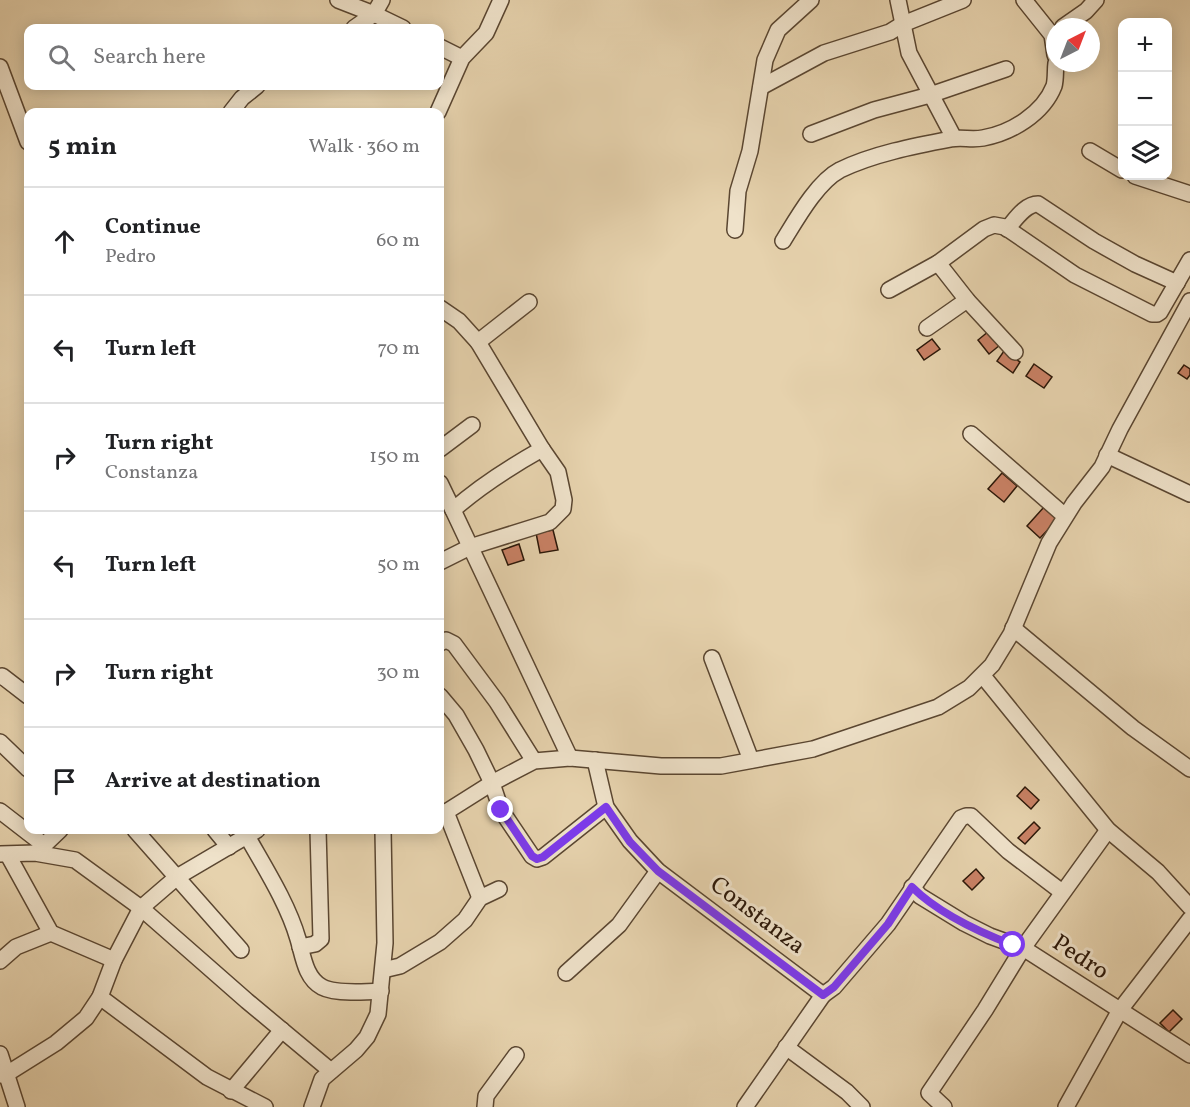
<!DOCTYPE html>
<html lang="en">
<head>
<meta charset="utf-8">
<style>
	body { margin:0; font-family:Vollkorn,serif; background:#f2f2f2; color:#202124 }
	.controls { position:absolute; right:18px; top:18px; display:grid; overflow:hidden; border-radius:12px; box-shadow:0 3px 15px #0003 }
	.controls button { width:54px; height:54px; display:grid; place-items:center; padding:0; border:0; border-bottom:2px solid #e0e0e0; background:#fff; color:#202124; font:30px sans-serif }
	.compass { position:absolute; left:1046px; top:18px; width:54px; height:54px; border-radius:50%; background:#fff; box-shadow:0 3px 15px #0003; rotate:42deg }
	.stop { position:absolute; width:18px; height:18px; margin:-14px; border:4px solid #7c3aed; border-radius:50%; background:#fff }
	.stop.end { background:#7c3aed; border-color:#fff; box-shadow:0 2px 6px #0008 }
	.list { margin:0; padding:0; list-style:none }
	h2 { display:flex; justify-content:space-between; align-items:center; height:78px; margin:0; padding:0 24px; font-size:26px }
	h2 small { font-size:20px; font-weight:400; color:#757577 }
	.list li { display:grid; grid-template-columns:39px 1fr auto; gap:18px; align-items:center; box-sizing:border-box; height:108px; padding:0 24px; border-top:2px solid #e0e0e0 }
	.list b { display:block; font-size:22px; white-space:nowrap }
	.list p { margin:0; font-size:20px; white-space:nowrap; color:#757577 }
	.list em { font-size:20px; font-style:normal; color:#757577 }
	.icon { flex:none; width:33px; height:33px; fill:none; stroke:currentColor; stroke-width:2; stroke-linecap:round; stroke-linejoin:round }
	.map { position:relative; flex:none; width:1190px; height:1107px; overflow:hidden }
	.search { position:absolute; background:#fff; box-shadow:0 3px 15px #0003; left:24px; top:24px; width:420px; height:66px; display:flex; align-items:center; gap:15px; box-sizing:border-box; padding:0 21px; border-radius:12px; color:#757577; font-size:22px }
	.panel { position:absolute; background:#fff; box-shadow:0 3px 15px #0003; left:24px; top:108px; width:420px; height:726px; border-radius:12px }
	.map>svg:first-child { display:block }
</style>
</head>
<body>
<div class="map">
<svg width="1190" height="1107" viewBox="0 0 1190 1107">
	<rect width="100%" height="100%" fill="#e6d2ad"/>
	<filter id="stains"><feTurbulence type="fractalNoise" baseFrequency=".00333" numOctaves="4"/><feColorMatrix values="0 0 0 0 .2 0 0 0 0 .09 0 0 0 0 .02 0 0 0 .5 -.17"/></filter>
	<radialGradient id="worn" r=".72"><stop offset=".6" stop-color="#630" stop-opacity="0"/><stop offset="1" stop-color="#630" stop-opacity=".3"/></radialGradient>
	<g fill="#c98165" stroke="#2b1708" stroke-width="1.5">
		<path d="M 989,331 L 1000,345 L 989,354 L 978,340 Z"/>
		<path d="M 932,339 L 940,349 L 924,360 L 917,350 Z"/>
		<path d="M 1004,351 L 1020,362 L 1013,373 L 997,361 Z"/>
		<path d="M 1034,364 L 1052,377 L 1044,388 L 1026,376 Z"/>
		<path d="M 1184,365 L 1190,369 L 1190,375 L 1187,379 L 1178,373 Z"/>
		<path d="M 1002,473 L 1017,486 L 1004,502 L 988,489 Z"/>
		<path d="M 1044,507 L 1058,519 L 1040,538 L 1027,526 Z"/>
		<path d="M 553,530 L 558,550 L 540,553 L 536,533 Z"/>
		<path d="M 519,544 L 524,560 L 508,565 L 502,550 Z"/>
		<path d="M 1025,787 L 1039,800 L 1031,809 L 1017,796 Z"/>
		<path d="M 1034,822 L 1040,828 L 1025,844 L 1018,838 Z"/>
		<path d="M 976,869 L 984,878 L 972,890 L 963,881 Z"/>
		<path d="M 1173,1010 L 1182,1019 L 1169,1032 L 1160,1023 Z"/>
	</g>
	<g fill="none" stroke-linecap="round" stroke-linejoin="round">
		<defs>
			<g id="minor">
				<path d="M 338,0 L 374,14 L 403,28"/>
				<path d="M 898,0 L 909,53 L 954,138"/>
				<path d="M 1024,0 L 1052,35 L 1055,55"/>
				<path d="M 1063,27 L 1086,11 L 1096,0"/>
				<path d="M 354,28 L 374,14 L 382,0"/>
				<path d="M 440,47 L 462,58"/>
				<path d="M 0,67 L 28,142"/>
				<path d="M 761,87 L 824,53 L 890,32 L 903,24 L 963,0"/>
				<path d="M 231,112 L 242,98 L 257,86"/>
				<path d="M 438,112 L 462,58 L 486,33 L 501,0"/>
				<path d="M 811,134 L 874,110 L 930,95 L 1006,69"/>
				<path d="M 1090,151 L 1122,170"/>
				<path d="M 1135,176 L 1190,194"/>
				<path d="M 1007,229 C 1015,220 1025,204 1038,204 L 1094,241 L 1135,264 L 1177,283"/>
				<path d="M 735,230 L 738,191 L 750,151 L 765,60 L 778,30 L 811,0"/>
				<path d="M 783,241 C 796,220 817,182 840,170 C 873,154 914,146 951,139 C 961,137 972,140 983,138 C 1011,133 1043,114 1054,86 C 1056,79 1055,70 1056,63"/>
				<path d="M 938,263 L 967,300 L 1015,352"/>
				<path d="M 889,290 L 938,263 L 984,229 L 994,225 L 1005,227 L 1075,275 L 1152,314 L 1157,314 L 1160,312 L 1190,260"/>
				<path d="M 440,308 L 459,321 L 478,342 L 542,449 L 558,472 L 564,500 L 563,509 L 550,522 L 470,547 L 440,562"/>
				<path d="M 927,328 L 967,300"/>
				<path d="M 478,342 L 529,302"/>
				<path d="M 971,434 L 1065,516"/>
				<path d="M 440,449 L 472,425"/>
				<path d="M 1107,455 L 1190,494"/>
				<path d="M 440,483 L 453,510 C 480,486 510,467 542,449"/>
				<path d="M 453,510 L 570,758"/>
				<path d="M 1013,628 L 1133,728 L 1190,769"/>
				<path d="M 440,643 L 446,640 L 454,644 L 497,702 L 534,761"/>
				<path d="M 712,658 L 751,760"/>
				<path d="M 983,676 L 1108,830 L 1158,872 L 1190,907"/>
				<path d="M 0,677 L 2,676 L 28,696"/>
				<path d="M 440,696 L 456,715 L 476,750 L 492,783 L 501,810 L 532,856 L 537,859 L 543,857 L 606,807"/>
				<path d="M 0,742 L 28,769"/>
				<path d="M 595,760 L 606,807 L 630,841 L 658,871 L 823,995 L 745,1107"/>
				<path d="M 0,811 L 44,845"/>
				<path d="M 446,812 L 480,898"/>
				<path d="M 440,813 L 446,812 L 492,783 L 534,761 L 570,758 L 661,766 L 721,766 L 813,749 L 938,707 L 969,688 L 992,665 L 1011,634 L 1049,543 L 1074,503 L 1102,467 L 1120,429 L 1190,301"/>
				<path d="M 135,830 L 241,950"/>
				<path d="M 215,830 L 229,847"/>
				<path d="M 247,836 C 265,868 288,904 298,939 C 303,955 305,978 322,987 C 335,994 366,992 381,991"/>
				<path d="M 38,851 L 60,830"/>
				<path d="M 0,854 L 35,853 L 75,860 L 141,908 L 247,1001 L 331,1071"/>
				<path d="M 8,855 L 51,933 L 114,960"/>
				<path d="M 912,887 L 920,896 L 964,923 L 990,936 L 1023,948 L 1190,1055"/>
				<path d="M 300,947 L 315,944 L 321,939 L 318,830"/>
				<path d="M 0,961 L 16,947 L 51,933"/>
				<path d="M 383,970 L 400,966 L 440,942 L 465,920 L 480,898 L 499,889"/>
				<path d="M 566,973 L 619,925 L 658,871"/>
				<path d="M 823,995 L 834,987 L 888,924 L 961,818 L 966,816 L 971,816 L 1008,851 L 1062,892"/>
				<path d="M 100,997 L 207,1077 L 265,1107"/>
				<path d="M 786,1047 L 847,1092 L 862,1107"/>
				<path d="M 0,1054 L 17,1107"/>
				<path d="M 0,1075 L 5,1075 L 56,1043 L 86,1018 L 100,997 L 114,960 L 141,908 L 177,877 L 257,830"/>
				<path d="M 231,1091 L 282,1030"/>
				<path d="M 312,1107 L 322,1079 L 356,1050 L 367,1037 L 378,1014 L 385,943 L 383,830"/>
				<path d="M 485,1107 L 486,1096 L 516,1055"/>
				<path d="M 944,1107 L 929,1093 L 985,1010 L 1023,948 L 1108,830"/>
				<path d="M 1066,1107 L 1120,1010 L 1190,919"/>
			</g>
		</defs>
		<use href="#minor" stroke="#5a4631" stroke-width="18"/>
		<use href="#minor" stroke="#efe2ca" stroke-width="15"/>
	</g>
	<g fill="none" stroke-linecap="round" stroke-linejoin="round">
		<path stroke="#7c3aed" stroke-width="8" d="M 501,810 L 532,856 L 537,859 L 543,857 L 606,807 L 630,842 L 658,871 L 823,995 L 834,987 L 888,924 L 912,887 C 938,913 979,932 1013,945"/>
	</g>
	<g text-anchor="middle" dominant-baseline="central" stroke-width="6" stroke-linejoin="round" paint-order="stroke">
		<g font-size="24" fill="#2b1708" stroke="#efe2ca">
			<text transform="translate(757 916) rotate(37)">Constanza</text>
			<text transform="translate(1080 958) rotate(33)">Pedro</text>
		</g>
	</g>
	<rect width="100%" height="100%" filter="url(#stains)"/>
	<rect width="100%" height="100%" fill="url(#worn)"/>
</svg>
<div class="controls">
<button>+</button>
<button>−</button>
<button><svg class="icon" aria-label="layers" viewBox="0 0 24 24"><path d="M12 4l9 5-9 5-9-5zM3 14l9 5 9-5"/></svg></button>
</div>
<svg class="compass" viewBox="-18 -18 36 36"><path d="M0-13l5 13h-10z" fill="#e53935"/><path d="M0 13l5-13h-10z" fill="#757577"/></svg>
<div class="stop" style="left:1013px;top:945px"></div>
<div class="stop end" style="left:501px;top:810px"></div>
<div class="search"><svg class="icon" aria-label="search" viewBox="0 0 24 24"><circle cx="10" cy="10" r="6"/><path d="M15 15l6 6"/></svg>Search here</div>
<section class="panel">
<h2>5 min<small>Walk · 360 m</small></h2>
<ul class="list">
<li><svg class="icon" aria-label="ahead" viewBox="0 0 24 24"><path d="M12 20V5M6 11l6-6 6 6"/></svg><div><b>Continue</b><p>Pedro</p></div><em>60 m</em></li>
<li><svg class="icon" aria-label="left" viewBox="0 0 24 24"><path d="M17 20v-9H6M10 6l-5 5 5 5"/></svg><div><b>Turn left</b></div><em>70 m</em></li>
<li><svg class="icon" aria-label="right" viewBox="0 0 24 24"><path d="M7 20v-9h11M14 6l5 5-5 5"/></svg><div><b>Turn right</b><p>Constanza</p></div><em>150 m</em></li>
<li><svg class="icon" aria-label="left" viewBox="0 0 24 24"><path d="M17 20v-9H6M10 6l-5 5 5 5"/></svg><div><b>Turn left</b></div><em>50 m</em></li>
<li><svg class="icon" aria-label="right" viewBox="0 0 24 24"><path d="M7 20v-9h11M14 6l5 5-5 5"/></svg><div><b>Turn right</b></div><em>30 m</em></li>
<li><svg class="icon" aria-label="arrive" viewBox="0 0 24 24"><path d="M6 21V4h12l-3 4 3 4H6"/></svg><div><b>Arrive at destination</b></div></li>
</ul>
</section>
</div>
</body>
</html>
